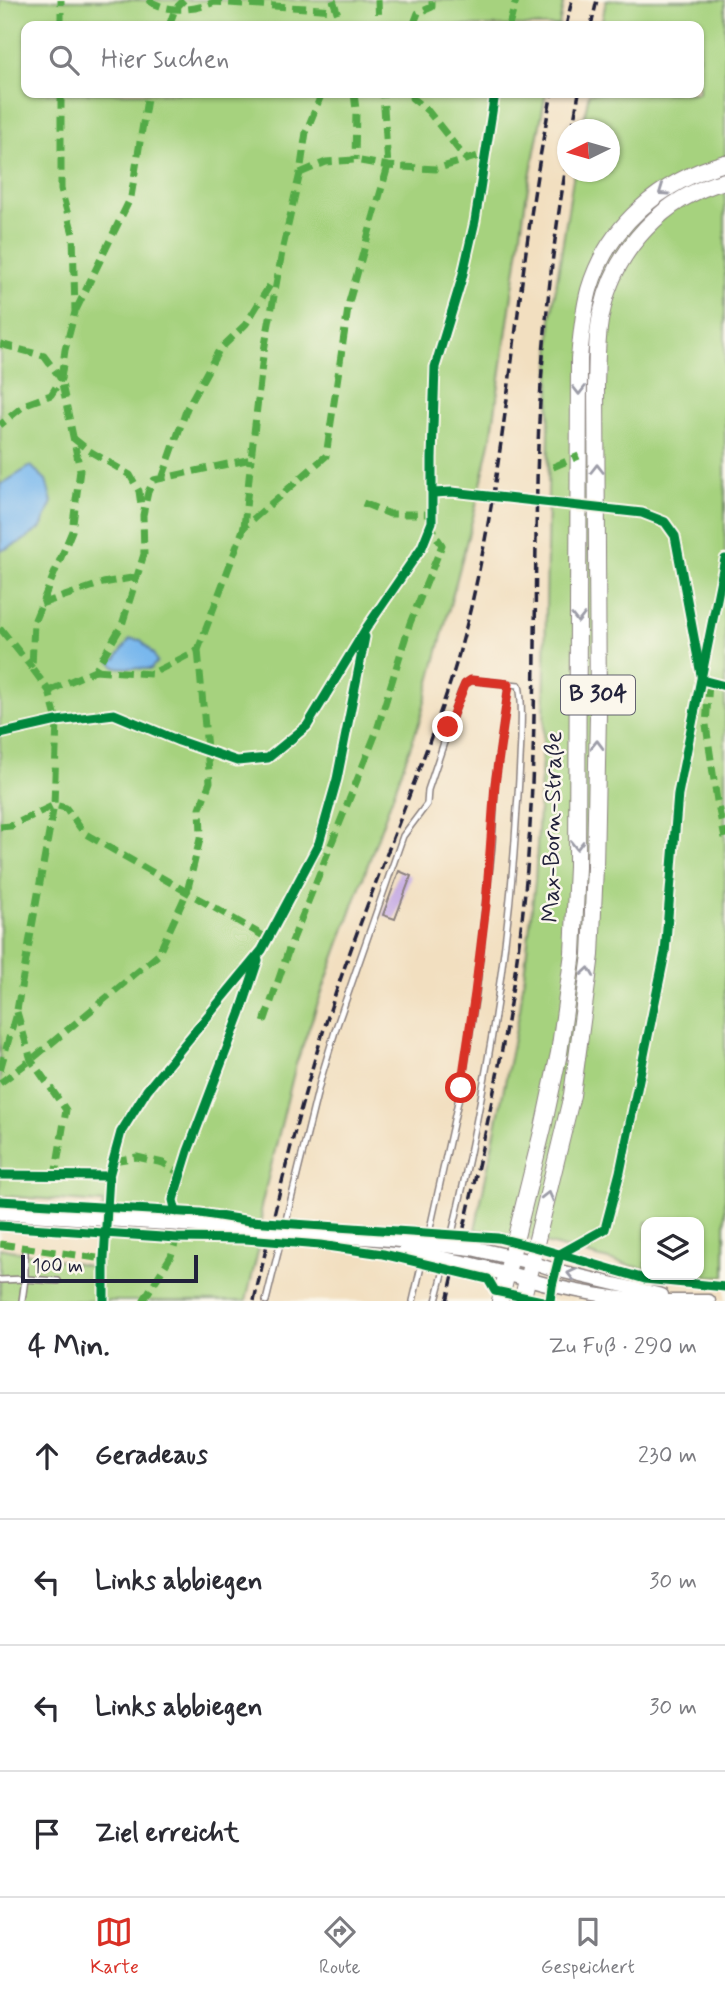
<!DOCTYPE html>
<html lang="de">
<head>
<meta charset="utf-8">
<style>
	body { margin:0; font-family:Mynerve,sans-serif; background:#f2f2f3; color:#2b2b33 }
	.controls { position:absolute; right:21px; bottom:21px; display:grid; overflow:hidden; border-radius:14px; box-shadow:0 2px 5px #0004 }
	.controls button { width:63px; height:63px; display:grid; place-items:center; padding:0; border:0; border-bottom:2px solid #e1e1e2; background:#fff; color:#2b2b33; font:35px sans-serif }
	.compass { position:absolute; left:557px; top:119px; width:63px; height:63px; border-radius:50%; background:#fff; box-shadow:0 2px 5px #0004; rotate:265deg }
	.scale { position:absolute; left:21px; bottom:18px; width:177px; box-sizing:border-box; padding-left:7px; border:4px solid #22223b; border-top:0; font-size:19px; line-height:24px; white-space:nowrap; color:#22223b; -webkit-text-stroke:5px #fbf7ec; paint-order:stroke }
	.stop { position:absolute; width:21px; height:21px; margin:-16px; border:5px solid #d93025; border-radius:50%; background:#fff }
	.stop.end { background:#d93025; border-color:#fff; box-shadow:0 2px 7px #0008 }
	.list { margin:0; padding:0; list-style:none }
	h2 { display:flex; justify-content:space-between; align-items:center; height:91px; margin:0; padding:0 28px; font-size:30px }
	h2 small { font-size:23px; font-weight:400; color:#7c7c81 }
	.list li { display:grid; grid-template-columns:46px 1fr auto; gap:21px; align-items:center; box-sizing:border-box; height:126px; padding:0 28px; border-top:2px solid #e1e1e2 }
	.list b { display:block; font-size:26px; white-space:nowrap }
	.list em { font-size:23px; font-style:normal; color:#7c7c81 }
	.icon { flex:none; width:38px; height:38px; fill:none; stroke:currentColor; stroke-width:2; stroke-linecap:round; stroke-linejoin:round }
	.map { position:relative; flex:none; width:725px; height:1301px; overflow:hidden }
	.search { position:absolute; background:#fff; box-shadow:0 2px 5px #0004; left:21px; right:21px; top:21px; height:77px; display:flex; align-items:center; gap:18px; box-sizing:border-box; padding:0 24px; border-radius:14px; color:#7c7c81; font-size:26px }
	.sheet { height:595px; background:#fff }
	nav { display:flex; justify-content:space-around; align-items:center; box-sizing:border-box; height:98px; border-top:2px solid #e1e1e2; background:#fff; font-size:19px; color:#7c7c81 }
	nav a { display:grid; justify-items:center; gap:4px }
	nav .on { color:#d93025 }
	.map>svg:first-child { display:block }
</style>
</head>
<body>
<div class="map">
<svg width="725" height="1301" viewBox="0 0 725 1301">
	<rect width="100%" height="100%" fill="#fbf7ec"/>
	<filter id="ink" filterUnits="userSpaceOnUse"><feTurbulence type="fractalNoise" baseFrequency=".0143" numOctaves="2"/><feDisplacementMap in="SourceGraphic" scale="14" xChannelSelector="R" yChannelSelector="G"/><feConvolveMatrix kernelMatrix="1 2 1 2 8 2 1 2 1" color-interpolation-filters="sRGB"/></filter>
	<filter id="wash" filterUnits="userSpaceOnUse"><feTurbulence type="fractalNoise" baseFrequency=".00686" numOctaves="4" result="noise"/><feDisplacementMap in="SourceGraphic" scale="28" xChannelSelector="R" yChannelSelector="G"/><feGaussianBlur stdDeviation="1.57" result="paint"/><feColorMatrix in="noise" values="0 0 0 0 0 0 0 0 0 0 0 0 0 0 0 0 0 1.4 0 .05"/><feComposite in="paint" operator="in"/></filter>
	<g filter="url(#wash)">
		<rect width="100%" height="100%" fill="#f2dfc0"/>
		<g fill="#a6d27e" stroke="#647a5c" stroke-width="2">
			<path d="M 0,0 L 564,0 L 559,26 L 26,26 L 26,93 L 546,93 L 526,198 L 492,433 L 479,494 L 420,720 L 296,1064 L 261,1207 L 262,1235 L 246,1301 L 0,1301 L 0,1248 L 98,1268 L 103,1203 L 0,1196 Z"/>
			<path d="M 606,0 L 725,0 L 725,1276 L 687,1277 L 678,1275 L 699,1275 L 699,1222 L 646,1222 L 646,1269 C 587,1257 534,1235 475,1230 L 520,1009 L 535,881 L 544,723 L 551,318 L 574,172 L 610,172 L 610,130 L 582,129 L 589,93 L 699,93 L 699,26 L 601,26 Z"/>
		</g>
		<g fill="#79b8ed" stroke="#4e6d94" stroke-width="2">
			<path d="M 31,466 L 46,480 L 52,502 L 41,528 L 21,542 L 1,551 L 0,485 Z"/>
			<path d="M 130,639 L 141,640 L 154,655 L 157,662 L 150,669 L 115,667 L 110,660 L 116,659 Z"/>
		</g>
		<g id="blocks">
			<path fill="#c6ace3" d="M 399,871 L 411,876 L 395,919 L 383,915 Z"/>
		</g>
	</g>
	<g filter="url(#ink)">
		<use href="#blocks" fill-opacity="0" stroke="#8a807e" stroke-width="2"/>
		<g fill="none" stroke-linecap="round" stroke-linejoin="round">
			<defs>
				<g id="service">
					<path d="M 427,1242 L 461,1088 L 476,993 L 492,845 L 495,784 L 509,684"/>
					<path d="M 0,1280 L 25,1279 L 58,1281"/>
					<path d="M 22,1301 L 25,1279 L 25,1248"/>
					<path d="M 266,1301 L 321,1078 L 336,1028 L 403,836 L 427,804 L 428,790 L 461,692 L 465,684 L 471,680 L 519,685 C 523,703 521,720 521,738 C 520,761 519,785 517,808 C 509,956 484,1102 449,1246"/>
					<path d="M 413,1301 L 423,1258"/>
					<path d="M 436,1301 L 446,1262"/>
				</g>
				<g id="tertiary">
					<path d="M 531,1262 L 555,1270 L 662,1295"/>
					<path d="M 528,1279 C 570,1291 615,1299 659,1301 C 676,1301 693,1301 709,1301"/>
				</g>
				<g id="secondary">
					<path d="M 0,1212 L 259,1229"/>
					<path d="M 346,1240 L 405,1251"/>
					<path d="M 472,1248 L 531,1262"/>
					<path d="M 469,1264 L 528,1279"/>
				</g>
				<g id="primary">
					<path d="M 500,1301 L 543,1128 L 559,1053 L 573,953 L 577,867 L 579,359 C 581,336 583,313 589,290 C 608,225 661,181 725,163"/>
					<path d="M 522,1301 L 572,1095 L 591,955 L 595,867 L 598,713 L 596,386 C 597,361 596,335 602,311 C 615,249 664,197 725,181"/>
				</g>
			</defs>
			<use href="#service" stroke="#8a807e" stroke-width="8"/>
			<use href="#tertiary" stroke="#8a807e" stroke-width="15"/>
			<use href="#secondary" stroke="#8a807e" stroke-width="17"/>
			<use href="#primary" stroke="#8a807e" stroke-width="18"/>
			<use href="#service" stroke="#fff" stroke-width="5"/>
			<use href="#tertiary" stroke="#fff" stroke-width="12"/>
			<use href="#secondary" stroke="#fff" stroke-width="14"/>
			<use href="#primary" stroke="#fff" stroke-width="16"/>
			<g stroke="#22223b" stroke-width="3.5" stroke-dasharray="10 5" stroke-linecap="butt">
				<path d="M 566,26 L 572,0"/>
				<path d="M 591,26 L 597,0"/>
				<path d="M 572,130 L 579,93"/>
				<path d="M 254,1301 C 277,1201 300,1101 332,1004 C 357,928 387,855 415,780 C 431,737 448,694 460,650 C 510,467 514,277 552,93"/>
				<path d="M 447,1301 C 481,1154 517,1007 528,856 C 537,732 534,608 537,484 C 539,374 549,264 568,155"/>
			</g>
			<defs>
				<g id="secondary-bridge">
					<path d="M 259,1229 L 390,1239 L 472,1248"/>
					<path d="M 405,1251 L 469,1264"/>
				</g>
			</defs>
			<use href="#secondary-bridge" stroke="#8a807e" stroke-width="17" stroke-linecap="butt"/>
			<use href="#secondary-bridge" stroke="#fff" stroke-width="14"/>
			<g stroke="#53aa46" stroke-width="7" stroke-dasharray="14 7" stroke-linecap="butt">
				<path d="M 148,0 C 167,13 194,11 214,2 L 336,10"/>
				<path d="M 333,0 L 342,26"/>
				<path d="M 378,0 L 379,26"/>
				<path d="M 61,26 L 61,0"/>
				<path d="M 169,26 L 175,9 L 184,0"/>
				<path d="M 413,26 L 418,13 L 432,7 L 432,0"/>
				<path d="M 509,26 L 516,0"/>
				<path d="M 354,93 L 356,110 L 355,160"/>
				<path d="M 413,93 L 412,98 L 428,111 L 466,159"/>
				<path d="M 300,173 L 326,162 L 355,160 L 388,166 L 436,169 L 485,154"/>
				<path d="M 76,310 L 131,197 L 148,93"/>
				<path d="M 0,344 L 44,356 L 61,379 L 51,395 L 26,404 L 0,425"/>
				<path d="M 73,438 L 88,450 L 130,475 L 139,491 L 141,505"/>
				<path d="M 553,467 L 579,456"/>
				<path d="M 162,479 L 187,408 L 219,350 L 246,324 L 273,280"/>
				<path d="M 363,503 L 390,514 L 433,514"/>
				<path d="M 244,527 L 251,459"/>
				<path d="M 41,604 L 103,583 L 137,577"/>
				<path d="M 0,628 L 32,668"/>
				<path d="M 95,670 L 151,674 L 198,650 L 244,527 L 326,456 L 349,302 L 388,166 L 383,93"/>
				<path d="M 709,683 L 706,725 L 717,801 L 725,838"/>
				<path d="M 49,691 L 95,670 L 122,625 L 144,554 L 143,515 L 148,492 L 154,480 L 251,459 L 263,356 L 283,247 L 300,173 L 306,132 L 322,93"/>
				<path d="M 0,827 L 11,826 L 54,805 L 66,808 L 84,833 L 267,938"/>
				<path d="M 17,1012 L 31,1060 L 66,1110 L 55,1176"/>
				<path d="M 262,1018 L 265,1019 L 289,949 L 376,733 L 410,623 L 442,545 L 435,535 L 432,522"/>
				<path d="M 0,1070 L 17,1010 L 54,805 L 57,721 L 49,691 L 32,668 L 34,622 L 72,531 L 80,470 L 61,379 L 65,350 L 75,312 L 73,234 L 61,189 L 61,93"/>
				<path d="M 0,1083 L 31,1060 L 158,955 L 187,892 L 201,835 L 200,808 L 210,782 L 198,650"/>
				<path d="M 113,1161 L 137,1157 L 163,1163 L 181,1174"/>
				<path d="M 0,1244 L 104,1259"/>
				<path d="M 143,1301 L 171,1256 L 177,1238"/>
			</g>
			<defs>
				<g id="cycleway">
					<path d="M 433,493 L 452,492 L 642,513 L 665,522 L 675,536 L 702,680 L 725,686"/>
					<path d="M 0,734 L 57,721 L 114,714 L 179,741 L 237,761 L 268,758 L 307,726 L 367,627 L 422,547 L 432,522 L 432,458 L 435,367 L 462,278 L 475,221 L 495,93"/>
					<path d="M 0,1175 L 109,1176"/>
					<path d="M 0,1201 L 200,1213 L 250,1221 L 498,1238 L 535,1247 L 645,1279 L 725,1287"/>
					<path d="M 176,1212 L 173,1200 L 188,1151 L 240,1014 L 258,960"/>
					<path d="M 0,1226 L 177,1238 L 246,1239 L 320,1245 L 383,1254 L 488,1279 L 495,1291 L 542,1301"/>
					<path d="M 104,1301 L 104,1259 L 109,1176 L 121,1132 L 147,1090 L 262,950 L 319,843 L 337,779 L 365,637"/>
					<path d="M 550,1301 L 552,1286 L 560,1254 L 605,1229 L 620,1172 L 665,953 L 678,794 L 725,559"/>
				</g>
			</defs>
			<use href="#cycleway" stroke="#fbf7ec" stroke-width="13"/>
			<use href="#cycleway" stroke="#00873e" stroke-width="9"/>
		</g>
		<defs><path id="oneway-chevron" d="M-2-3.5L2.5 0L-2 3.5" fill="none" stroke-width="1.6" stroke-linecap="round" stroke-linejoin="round" transform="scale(1.75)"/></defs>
		<g stroke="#9c9ca7">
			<use href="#oneway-chevron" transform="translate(663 191) rotate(145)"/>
			<use href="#oneway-chevron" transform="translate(579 390) rotate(90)"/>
			<use href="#oneway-chevron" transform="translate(597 469) rotate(-90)"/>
			<use href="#oneway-chevron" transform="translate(578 618) rotate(90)"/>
			<use href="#oneway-chevron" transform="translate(597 745) rotate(-89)"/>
			<use href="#oneway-chevron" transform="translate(577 845) rotate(90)"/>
			<use href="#oneway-chevron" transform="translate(588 972) rotate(-82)"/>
			<use href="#oneway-chevron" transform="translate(548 1196) rotate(-76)"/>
			<use href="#oneway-chevron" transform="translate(572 1274) rotate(-167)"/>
		</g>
	</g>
	<g fill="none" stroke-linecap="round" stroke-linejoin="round" filter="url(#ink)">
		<path stroke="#d93025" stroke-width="9" d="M 448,727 L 465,684 L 471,680 L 509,684 L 495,784 L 486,905 L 475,993 L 461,1088"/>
	</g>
	<g text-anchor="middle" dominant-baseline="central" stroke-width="5" stroke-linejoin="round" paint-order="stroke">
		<rect fill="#fbf7ec" stroke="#636270" stroke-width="2" x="561" y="675.5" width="74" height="39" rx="5"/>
		<g font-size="23" font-weight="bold" fill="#22223b">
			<text x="598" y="695">B 304</text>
		</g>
		<g font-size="24" fill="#22223b" stroke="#fbf7ec">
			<text transform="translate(553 827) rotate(-89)">Max-Born-Straße</text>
		</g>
	</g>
</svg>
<div class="controls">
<button><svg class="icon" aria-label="layers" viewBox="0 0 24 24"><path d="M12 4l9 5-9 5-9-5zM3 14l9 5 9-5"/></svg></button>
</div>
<svg class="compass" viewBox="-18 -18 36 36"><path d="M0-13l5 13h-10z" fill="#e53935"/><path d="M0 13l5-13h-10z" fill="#7c7c81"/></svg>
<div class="scale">100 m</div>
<div class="stop" style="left:461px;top:1088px"></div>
<div class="stop end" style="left:448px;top:727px"></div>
<div class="search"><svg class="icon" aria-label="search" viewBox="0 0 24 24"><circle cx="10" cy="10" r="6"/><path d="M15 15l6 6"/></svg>Hier suchen</div>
</div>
<section class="sheet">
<h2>4 Min.<small>Zu Fuß · 290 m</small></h2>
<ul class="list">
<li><svg class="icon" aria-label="ahead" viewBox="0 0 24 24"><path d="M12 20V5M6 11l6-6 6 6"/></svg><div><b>Geradeaus</b></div><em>230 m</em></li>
<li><svg class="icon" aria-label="left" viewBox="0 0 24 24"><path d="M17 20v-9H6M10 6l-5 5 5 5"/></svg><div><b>Links abbiegen</b></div><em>30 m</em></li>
<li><svg class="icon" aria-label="left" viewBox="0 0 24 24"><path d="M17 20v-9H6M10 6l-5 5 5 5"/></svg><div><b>Links abbiegen</b></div><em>30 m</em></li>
<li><svg class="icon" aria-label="arrive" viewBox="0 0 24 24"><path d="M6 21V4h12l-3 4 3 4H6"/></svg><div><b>Ziel erreicht</b></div></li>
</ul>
</section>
<nav>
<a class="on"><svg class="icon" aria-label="map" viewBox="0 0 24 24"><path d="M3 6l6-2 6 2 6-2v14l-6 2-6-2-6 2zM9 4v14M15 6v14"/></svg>Karte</a>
<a><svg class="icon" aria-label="directions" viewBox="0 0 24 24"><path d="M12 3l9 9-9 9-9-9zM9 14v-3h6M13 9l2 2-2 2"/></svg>Route</a>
<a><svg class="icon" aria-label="saved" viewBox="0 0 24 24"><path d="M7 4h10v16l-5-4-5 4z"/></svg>Gespeichert</a>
</nav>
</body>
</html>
